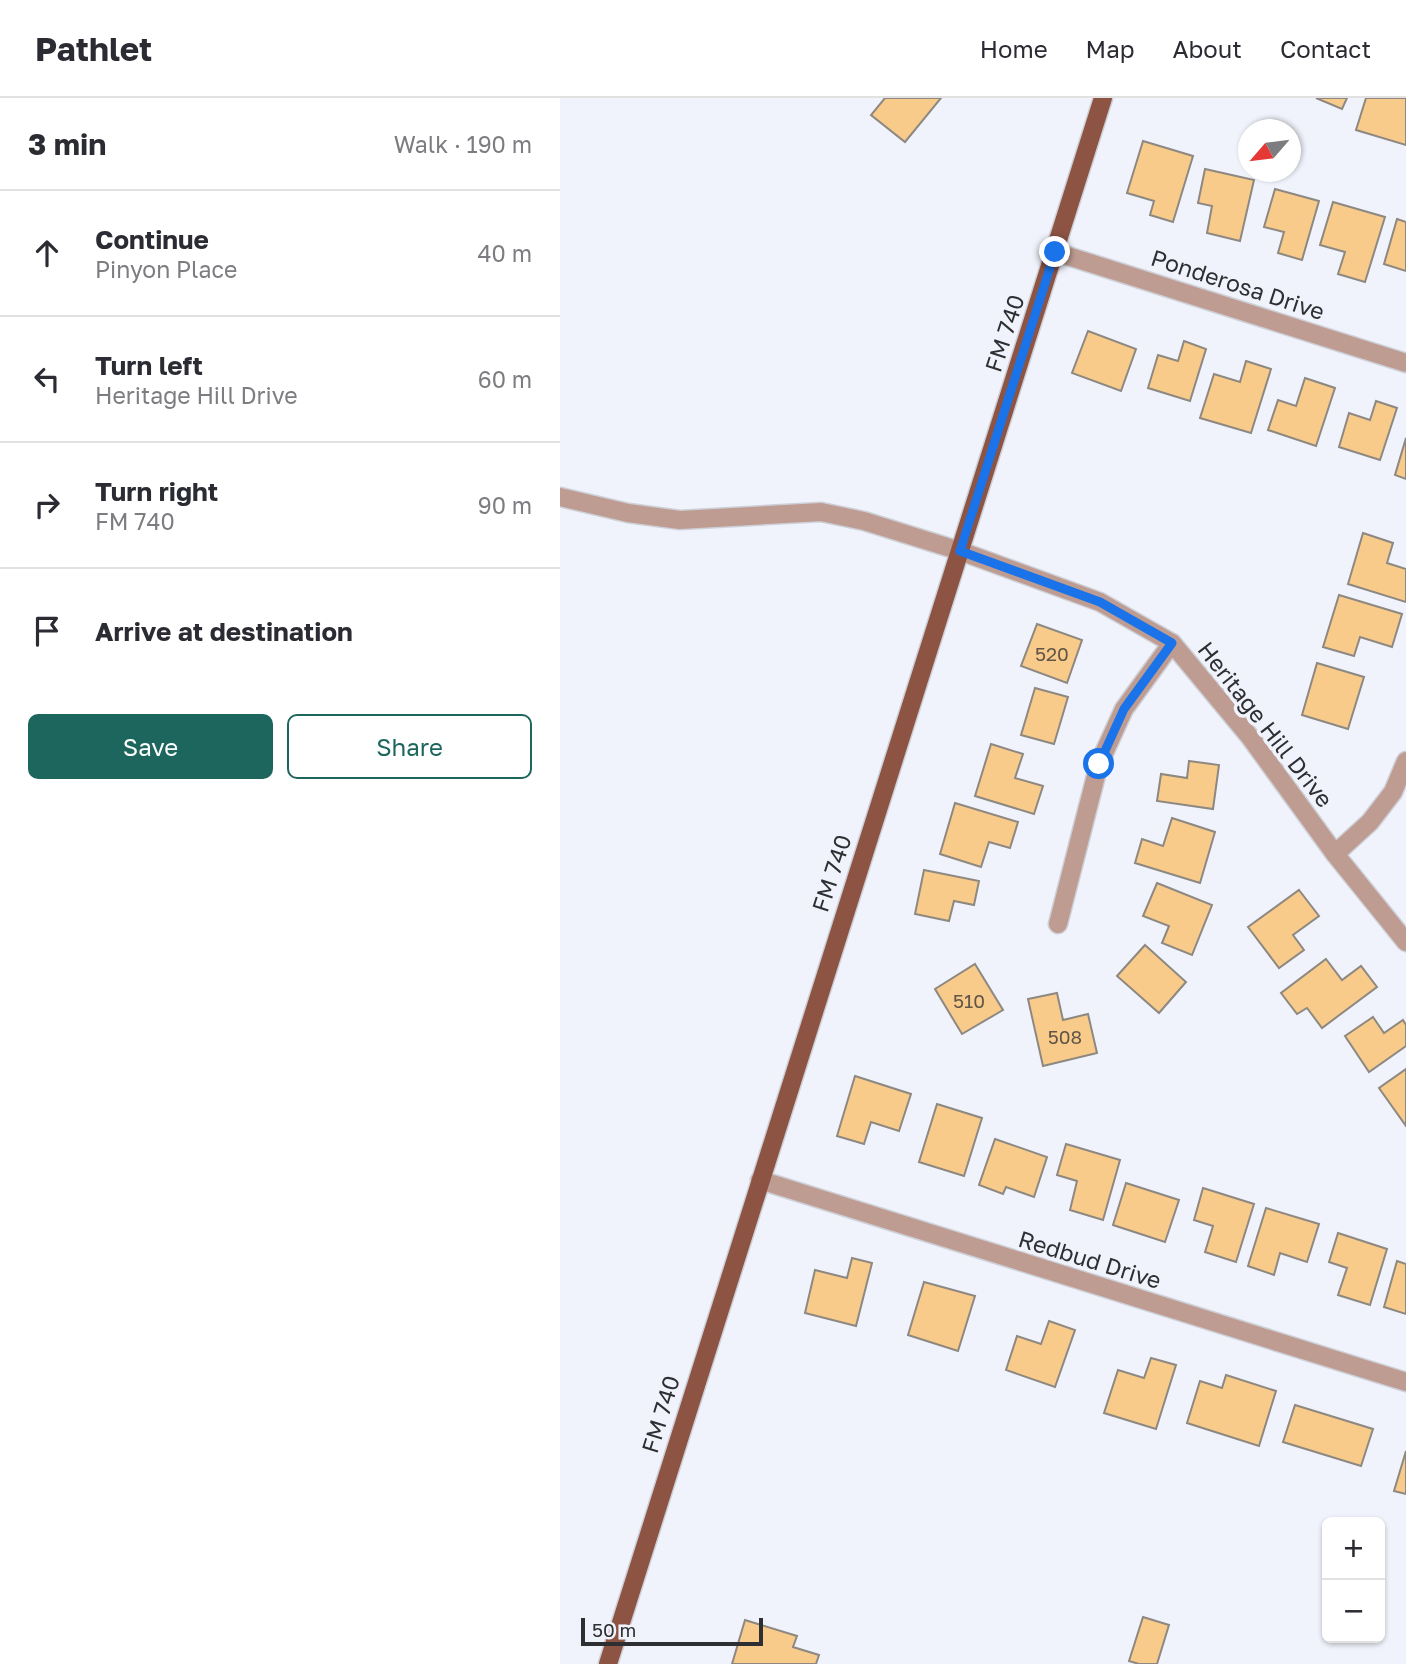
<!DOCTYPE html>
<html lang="en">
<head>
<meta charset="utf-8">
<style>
	body { margin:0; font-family:"Golos Text",sans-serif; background:#f2f2f3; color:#2b2b33 }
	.controls { position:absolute; right:21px; bottom:21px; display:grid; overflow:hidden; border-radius:10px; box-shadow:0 2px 5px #0004 }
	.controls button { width:63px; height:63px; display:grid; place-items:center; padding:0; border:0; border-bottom:2px solid #e1e1e2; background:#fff; color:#2b2b33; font:35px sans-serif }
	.compass { position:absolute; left:678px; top:21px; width:63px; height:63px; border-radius:50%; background:#fff; box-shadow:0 2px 5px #0004; rotate:242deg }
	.scale { position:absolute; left:21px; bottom:18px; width:182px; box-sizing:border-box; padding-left:7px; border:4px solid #2e2f32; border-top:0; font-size:19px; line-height:24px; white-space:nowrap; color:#2e2f32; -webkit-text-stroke:5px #f1f3fc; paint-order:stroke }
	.stop { position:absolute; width:21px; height:21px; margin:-16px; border:5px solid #1a73e8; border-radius:50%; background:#fff }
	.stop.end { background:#1a73e8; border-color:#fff; box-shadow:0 2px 7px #0008 }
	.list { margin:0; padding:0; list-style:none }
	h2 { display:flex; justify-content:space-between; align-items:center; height:91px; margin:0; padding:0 28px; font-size:30px }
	h2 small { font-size:23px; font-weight:400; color:#7c7c81 }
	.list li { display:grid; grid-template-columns:46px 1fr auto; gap:21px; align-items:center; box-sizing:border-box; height:126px; padding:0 28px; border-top:2px solid #e1e1e2 }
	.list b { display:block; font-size:26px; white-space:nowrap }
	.list p { margin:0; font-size:23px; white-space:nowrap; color:#7c7c81 }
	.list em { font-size:23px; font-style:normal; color:#7c7c81 }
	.actions { display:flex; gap:14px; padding:21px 28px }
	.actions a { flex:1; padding:16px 0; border:2px solid #1d665e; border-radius:10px; text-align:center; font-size:24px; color:#1d665e }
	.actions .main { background:#1d665e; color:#fff }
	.icon { flex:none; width:38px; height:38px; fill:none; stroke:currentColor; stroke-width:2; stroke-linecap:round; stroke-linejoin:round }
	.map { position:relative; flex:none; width:846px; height:1566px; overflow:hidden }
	header { display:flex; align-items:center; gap:42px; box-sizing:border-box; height:98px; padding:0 35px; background:#fff; border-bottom:2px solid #e1e1e2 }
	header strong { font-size:33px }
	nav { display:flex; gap:38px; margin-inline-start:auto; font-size:24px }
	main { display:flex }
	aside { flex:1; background:#fff }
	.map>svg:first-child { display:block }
</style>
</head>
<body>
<header>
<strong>Pathlet</strong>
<nav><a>Home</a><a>Map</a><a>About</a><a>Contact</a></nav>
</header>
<main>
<aside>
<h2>3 min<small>Walk · 190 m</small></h2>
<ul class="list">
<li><svg class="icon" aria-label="ahead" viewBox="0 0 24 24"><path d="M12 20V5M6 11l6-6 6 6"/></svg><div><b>Continue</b><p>Pinyon Place</p></div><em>40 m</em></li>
<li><svg class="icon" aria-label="left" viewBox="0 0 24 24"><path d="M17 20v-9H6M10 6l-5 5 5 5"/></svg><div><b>Turn left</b><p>Heritage Hill Drive</p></div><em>60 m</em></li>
<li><svg class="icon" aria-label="right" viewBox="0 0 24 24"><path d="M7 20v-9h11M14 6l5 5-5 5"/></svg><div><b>Turn right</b><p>FM 740</p></div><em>90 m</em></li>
<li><svg class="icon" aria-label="arrive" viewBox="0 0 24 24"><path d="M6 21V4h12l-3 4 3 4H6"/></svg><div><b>Arrive at destination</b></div></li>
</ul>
<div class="actions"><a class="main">Save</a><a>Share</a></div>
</aside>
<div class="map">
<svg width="846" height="1566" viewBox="0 0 846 1566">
	<rect width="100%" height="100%" fill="#f1f3fc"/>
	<g fill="#f9cb8a" stroke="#8d8881" stroke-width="2">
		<path d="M 325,0 L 381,0 L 345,44 L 311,17 Z"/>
		<path d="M 756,0 L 787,0 L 782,11 Z"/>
		<path d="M 806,0 L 846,0 L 846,47 L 796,32 Z"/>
		<path d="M 583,43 L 633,58 L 613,124 L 590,117 L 594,103 L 567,95 Z"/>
		<path d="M 645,71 L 694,82 L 680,143 L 647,135 L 652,108 L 638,105 Z"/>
		<path d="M 715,91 L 759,103 L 742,162 L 718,155 L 724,134 L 704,129 Z"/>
		<path d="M 773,104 L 825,119 L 805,184 L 778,176 L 785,154 L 760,147 Z"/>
		<path d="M 837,121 L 846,124 L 846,173 L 824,166 Z"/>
		<path d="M 528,233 L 576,251 L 561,293 L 512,275 Z"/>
		<path d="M 624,243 L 646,251 L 630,303 L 588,290 L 598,257 L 618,263 Z"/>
		<path d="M 686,263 L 711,271 L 691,335 L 640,320 L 654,276 L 680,284 Z"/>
		<path d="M 745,280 L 775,290 L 756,348 L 708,332 L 718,302 L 736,308 Z"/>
		<path d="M 816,303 L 837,310 L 820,362 L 779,349 L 789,315 L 810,322 Z"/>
		<path d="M 846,340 L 846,381 L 835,377 Z"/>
		<path d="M 803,435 L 833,445 L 827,465 L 846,471 L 846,504 L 788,486 Z"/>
		<path d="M 779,497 L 842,516 L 832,549 L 800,539 L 794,558 L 763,549 Z"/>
		<path d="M 477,526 L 522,542 L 507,585 L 461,568 Z"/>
		<path d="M 757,565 L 804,579 L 788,631 L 742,617 Z"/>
		<path d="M 475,590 L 508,599 L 494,646 L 461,637 Z"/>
		<path d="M 431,646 L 463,656 L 455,680 L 483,688 L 474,716 L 415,698 Z"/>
		<path d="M 629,663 L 659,667 L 653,711 L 597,703 L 601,676 L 627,680 Z"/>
		<path d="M 395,705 L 458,724 L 450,750 L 429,744 L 421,769 L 380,756 Z"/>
		<path d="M 612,720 L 655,734 L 640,785 L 575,765 L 582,741 L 603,748 Z"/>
		<path d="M 364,772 L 419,783 L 414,807 L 394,803 L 389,823 L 355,816 Z"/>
		<path d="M 597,785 L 652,807 L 632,857 L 602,845 L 609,828 L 583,818 Z"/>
		<path d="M 739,792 L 759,818 L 733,837 L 744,852 L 719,870 L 688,829 Z"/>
		<path d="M 585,847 L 626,884 L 599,915 L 557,878 Z"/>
		<path d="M 766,861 L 782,882 L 801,868 L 817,889 L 762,930 L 747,910 L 737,916 L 721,895 Z"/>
		<path d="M 415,866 L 443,912 L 402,936 L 375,891 Z"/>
		<path d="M 497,895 L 503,922 L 528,916 L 537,955 L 483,968 L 468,901 Z"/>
		<path d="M 813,919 L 824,935 L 843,922 L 846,927 L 846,948 L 809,974 L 785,938 Z"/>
		<path d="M 846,971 L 846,1028 L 819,990 Z"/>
		<path d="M 295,978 L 351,996 L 339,1033 L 311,1024 L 304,1046 L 277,1038 Z"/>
		<path d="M 377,1006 L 422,1020 L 404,1078 L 359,1064 Z"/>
		<path d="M 435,1041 L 487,1059 L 474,1099 L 446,1089 L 443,1096 L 419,1087 Z"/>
		<path d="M 506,1046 L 560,1062 L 543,1122 L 510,1112 L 517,1083 L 497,1077 Z"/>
		<path d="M 566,1085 L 619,1102 L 605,1144 L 553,1127 Z"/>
		<path d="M 643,1090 L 694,1106 L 676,1164 L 645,1154 L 653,1128 L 634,1122 Z"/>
		<path d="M 706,1110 L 759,1126 L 747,1164 L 720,1155 L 714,1177 L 688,1168 Z"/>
		<path d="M 778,1135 L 827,1151 L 810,1207 L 778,1197 L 787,1170 L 769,1164 Z"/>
		<path d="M 292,1160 L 312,1165 L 296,1228 L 245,1215 L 255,1172 L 287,1180 Z"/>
		<path d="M 837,1163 L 846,1166 L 846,1216 L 824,1209 Z"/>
		<path d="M 364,1184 L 415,1198 L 398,1253 L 348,1237 Z"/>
		<path d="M 489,1223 L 515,1232 L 495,1289 L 446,1272 L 457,1238 L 481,1246 Z"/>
		<path d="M 591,1260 L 616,1267 L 596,1331 L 544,1315 L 558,1272 L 584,1280 Z"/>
		<path d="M 666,1277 L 716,1293 L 699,1348 L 627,1325 L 640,1283 L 662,1290 Z"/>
		<path d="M 735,1307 L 813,1331 L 801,1368 L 723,1344 Z"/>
		<path d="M 846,1353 L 846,1396 L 834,1393 Z"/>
		<path d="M 583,1519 L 609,1527 L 597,1566 L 579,1566 L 569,1563 Z"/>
		<path d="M 185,1522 L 237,1538 L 233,1549 L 259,1557 L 256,1566 L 172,1566 Z"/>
	</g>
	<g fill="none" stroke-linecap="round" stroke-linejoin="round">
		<defs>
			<g id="minor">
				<path d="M 495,154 L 846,265"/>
				<path d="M 0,399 L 68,415 L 120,422 L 261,414 L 304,423 L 400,453 L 540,504 L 612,545 L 690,639 L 775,756 L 846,844"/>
				<path d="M 775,756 L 810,724 L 833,694 L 846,663"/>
				<path d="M 498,826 L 539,666 L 564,611 L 612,545"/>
				<path d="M 200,1082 L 846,1284"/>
			</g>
			<path id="major" d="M 48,1566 L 543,0"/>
		</defs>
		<use href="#minor" stroke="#ced0d8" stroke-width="21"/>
		<use href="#major" stroke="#ced0d8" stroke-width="21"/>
		<use href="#minor" stroke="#bf9c92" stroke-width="18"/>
		<use href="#major" stroke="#8d5343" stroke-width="18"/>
	</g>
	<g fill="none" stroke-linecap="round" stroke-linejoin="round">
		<path stroke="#1a73e8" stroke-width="9" d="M 495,154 L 400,453 L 540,504 L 612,545 L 564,611 L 539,666"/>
	</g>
	<g text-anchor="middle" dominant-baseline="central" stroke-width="7" stroke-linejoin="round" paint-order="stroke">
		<g font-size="19" fill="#615648">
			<text x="492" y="555">520</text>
			<text x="409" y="902">510</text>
			<text x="505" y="938">508</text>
		</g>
		<g font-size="23" fill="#2e2f32" stroke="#f1f3fc">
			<text transform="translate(678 186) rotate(18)">Ponderosa Drive</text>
			<text transform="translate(444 235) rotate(-72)">FM 740</text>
			<text transform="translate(706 626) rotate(52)">Heritage Hill Drive</text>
			<text transform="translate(271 775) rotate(-72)">FM 740</text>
			<text transform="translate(530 1161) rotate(17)">Redbud Drive</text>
			<text transform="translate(100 1316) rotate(-73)">FM 740</text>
		</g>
	</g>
</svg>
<div class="controls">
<button>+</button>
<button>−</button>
</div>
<svg class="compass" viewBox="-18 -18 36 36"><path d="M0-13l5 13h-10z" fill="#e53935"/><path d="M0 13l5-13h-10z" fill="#7c7c81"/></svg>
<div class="scale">50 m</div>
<div class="stop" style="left:539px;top:666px"></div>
<div class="stop end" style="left:495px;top:154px"></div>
</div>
</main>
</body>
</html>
